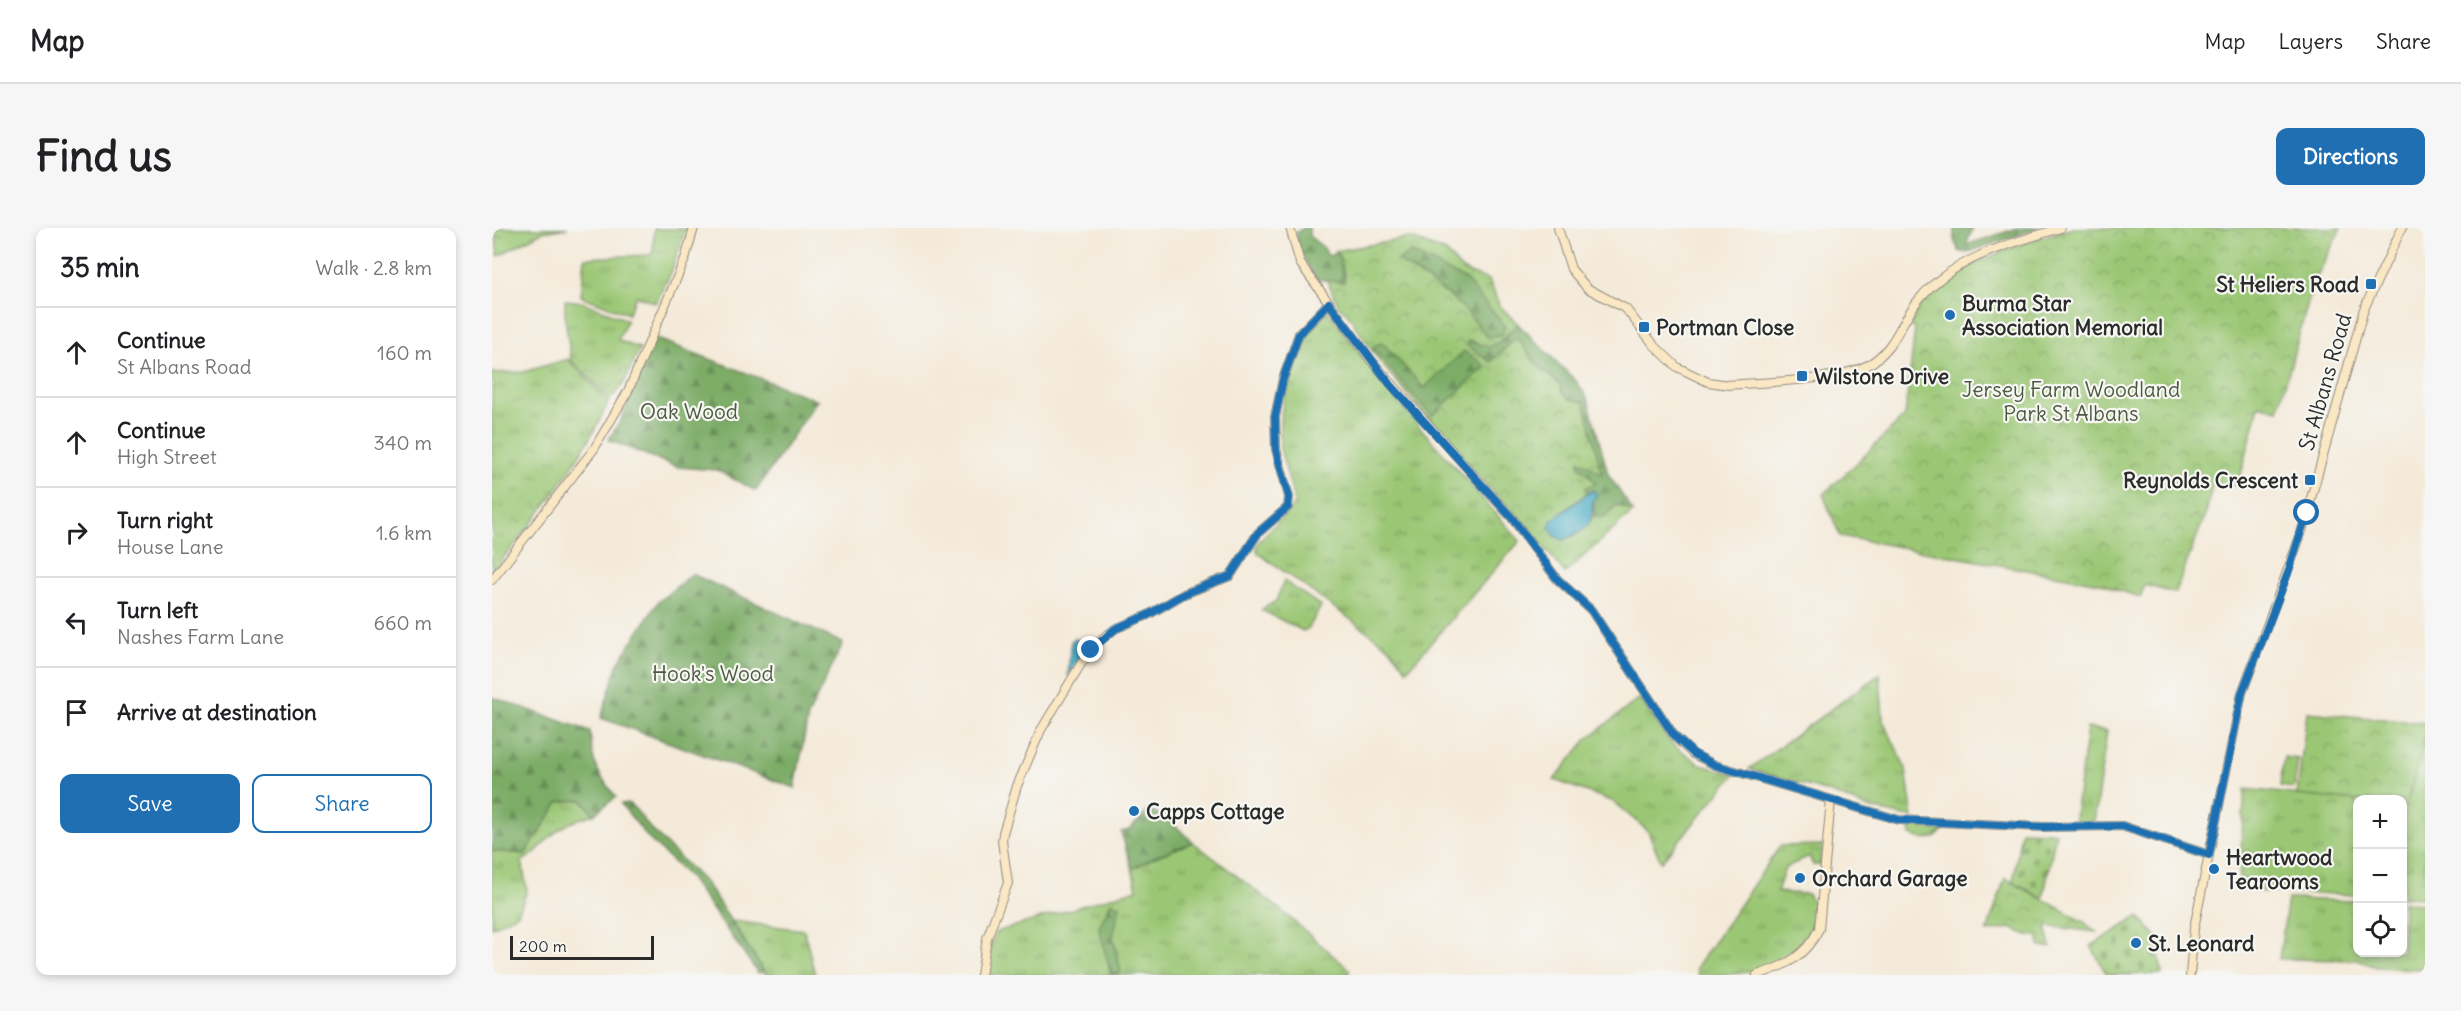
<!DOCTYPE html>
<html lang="en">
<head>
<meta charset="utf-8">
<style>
	body { margin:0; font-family:Delius,sans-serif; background:#f6f6f6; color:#202124 }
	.controls { position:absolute; right:18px; bottom:18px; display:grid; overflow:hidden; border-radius:12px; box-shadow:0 3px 9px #0003 }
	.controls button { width:54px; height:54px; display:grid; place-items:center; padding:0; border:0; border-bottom:2px solid #e0e0e0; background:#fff; color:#202124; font:30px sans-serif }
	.scale { position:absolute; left:18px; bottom:15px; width:144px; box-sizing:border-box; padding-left:6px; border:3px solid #2b2b2b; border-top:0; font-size:16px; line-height:21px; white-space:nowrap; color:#2b2b2b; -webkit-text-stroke:4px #f6f6f2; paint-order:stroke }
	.stop { position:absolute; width:18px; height:18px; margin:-14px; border:4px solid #1f6fb2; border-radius:50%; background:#fff }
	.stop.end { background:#1f6fb2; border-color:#fff; box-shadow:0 2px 6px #0008 }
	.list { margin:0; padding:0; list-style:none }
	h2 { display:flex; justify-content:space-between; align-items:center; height:78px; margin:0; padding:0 24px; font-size:26px }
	h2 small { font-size:20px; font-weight:400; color:#757577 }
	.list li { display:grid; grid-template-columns:39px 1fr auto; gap:18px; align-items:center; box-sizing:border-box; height:90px; padding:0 24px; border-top:2px solid #e0e0e0 }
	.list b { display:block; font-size:22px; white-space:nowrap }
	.list p { margin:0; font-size:20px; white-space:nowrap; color:#757577 }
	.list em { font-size:20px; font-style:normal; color:#757577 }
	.actions { display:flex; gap:12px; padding:18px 24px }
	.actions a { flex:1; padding:14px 0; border:2px solid #1f6fb2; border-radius:12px; text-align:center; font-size:21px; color:#1f6fb2 }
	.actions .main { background:#1f6fb2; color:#fff }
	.icon { flex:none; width:33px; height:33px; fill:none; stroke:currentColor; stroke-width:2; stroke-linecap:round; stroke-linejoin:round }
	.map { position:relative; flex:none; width:1933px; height:747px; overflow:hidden; border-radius:12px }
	header { display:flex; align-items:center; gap:36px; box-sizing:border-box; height:84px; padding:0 30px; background:#fff; border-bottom:2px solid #e0e0e0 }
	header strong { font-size:28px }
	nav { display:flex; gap:33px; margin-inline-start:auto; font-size:21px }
	.intro { display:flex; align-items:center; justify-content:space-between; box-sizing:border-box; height:144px; padding:0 36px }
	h1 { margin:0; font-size:42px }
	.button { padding:15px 27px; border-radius:12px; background:#1f6fb2; color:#fff; font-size:21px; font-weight:700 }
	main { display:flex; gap:36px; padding:0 36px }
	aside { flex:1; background:#fff; border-radius:12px; box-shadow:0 3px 9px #0003 }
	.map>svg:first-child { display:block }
</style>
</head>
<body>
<header>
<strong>Map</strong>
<nav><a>Map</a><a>Layers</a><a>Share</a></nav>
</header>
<div class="intro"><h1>Find us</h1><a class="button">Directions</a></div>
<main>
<aside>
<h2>35 min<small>Walk · 2.8 km</small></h2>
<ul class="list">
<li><svg class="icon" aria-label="ahead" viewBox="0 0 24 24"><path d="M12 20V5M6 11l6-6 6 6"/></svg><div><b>Continue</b><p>St Albans Road</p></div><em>160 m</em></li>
<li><svg class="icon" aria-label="ahead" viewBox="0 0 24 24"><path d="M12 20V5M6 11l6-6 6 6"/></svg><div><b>Continue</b><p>High Street</p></div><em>340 m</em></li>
<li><svg class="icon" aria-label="right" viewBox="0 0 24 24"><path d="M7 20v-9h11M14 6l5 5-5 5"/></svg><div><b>Turn right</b><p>House Lane</p></div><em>1.6 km</em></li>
<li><svg class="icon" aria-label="left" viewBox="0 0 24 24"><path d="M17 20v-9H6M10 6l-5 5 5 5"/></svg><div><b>Turn left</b><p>Nashes Farm Lane</p></div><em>660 m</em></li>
<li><svg class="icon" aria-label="arrive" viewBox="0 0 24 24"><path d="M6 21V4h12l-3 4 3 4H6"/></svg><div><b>Arrive at destination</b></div></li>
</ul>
<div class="actions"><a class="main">Save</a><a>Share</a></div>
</aside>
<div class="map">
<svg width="1933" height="747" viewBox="0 0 1933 747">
	<defs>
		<pattern id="grass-tufts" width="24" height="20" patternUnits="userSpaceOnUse" patternTransform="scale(1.5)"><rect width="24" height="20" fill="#9bc774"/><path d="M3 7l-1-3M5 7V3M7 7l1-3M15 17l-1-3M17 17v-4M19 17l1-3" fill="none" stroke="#7fa25f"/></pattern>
		<pattern id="forest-firs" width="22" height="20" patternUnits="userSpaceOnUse" patternTransform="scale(1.5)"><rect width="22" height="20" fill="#7cac66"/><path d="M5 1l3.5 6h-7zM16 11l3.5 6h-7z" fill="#668c54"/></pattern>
		<pattern id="cemetery-stones" width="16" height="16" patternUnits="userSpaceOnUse" patternTransform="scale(1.5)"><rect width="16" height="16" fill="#9bc774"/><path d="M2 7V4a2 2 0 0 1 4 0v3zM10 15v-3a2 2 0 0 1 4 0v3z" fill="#7fa25f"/></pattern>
		<pattern id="park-crowns" width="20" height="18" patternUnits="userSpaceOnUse" patternTransform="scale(1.5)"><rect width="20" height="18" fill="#9bc774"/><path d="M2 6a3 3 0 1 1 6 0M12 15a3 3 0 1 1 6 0" fill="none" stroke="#7fa25f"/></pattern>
	</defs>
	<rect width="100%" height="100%" fill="#f6f6f2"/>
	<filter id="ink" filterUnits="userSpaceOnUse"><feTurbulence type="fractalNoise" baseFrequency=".0167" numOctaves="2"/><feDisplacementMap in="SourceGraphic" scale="12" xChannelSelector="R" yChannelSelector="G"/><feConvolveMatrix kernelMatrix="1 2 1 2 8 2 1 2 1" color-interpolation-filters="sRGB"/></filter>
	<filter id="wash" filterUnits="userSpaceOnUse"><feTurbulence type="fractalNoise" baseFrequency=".008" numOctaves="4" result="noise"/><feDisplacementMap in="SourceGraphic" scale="24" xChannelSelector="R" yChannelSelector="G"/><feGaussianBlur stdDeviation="1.35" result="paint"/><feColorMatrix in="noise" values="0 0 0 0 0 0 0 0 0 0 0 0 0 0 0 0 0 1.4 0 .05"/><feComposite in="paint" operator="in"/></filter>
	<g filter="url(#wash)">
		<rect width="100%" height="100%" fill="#f4ead9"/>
		<g fill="url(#grass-tufts)" stroke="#637950" stroke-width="1.5">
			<path d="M 3,0 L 76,0 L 50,4 L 6,28 Z"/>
			<path d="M 162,1 L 194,1 L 179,45 L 164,75 L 144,68 L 136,86 L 89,68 L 93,30 L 157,27 L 161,24 Z"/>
			<path d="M 73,72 L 91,74 L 135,92 L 126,112 L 148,121 L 132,155 L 119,171 L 79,132 L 73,91 Z"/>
			<path d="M 836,83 L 897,164 L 1028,313 L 915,442 L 897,419 L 766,325 L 764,318 C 775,301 792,291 803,275 L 788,220 L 788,193 L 794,159 L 811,111 Z"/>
			<path d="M 76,131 L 117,173 C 88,236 44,291 0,344 L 0,145 L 31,144 Z"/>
			<path d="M 792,353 L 829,378 L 817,400 L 811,403 L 769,382 L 784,373 Z"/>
			<path d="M 1388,446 L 1391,492 L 1414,541 L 1421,590 L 1376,580 L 1340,565 L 1257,541 Z"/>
			<path d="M 1148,470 L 1178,514 L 1209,537 L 1243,546 L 1169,634 L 1156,603 L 1120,573 L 1062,552 L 1095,511 Z"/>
			<path d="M 1595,500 L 1615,503 L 1602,593 L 1585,594 L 1583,590 Z"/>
			<path d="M 1933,507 L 1933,670 L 1911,669 L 1911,577 L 1914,577 Z"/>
			<path d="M 1753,561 L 1865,573 L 1865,667 L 1761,663 L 1761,654 L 1747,653 Z"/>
			<path d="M 90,572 L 102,586 C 87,590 71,597 59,608 C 49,618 43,627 30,633 L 35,663 L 26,686 L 0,699 L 0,623 L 33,626 L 67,573 Z"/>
			<path d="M 1423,597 L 1448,597 L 1451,602 L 1443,610 L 1430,611 L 1419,607 L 1418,600 Z"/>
			<path d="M 701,614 L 785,679 L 857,741 L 857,747 L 495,747 L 498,719 L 504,704 L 645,661 L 640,641 L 660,630 Z"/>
			<path d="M 1331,617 L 1328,637 L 1321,637 L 1317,628 L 1293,640 L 1285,664 L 1316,666 L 1320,674 L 1327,674 C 1313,743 1267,747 1206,747 L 1204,740 L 1288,618 Z"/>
			<path d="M 1796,671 L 1865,673 L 1866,724 L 1910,724 L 1911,675 L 1933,676 L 1933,741 L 1884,739 L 1866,732 L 1787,731 Z"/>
			<path d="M 240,693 L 312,702 L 323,747 L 274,747 Z"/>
		</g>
		<g fill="url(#forest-firs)" stroke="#546c48" stroke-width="1.5">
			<path d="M 811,0 L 817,0 L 817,8 L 832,20 L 836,28 L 846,25 L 853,55 L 825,51 C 813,36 807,24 804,5 Z"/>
			<path d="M 1462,0 L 1481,0 L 1474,17 L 1526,0 L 1548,0 L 1474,25 L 1467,23 L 1462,12 Z"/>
			<path d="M 919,24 L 974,52 L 1013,98 L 1010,107 L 995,109 C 966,69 946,59 906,33 Z"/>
			<path d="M 1026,96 L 1084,153 L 1096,171 L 1116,246 L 1141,284 L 1124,277 L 1113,289 L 1102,287 L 1101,262 L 1095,265 L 1092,260 L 1104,255 L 1087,238 L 1087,231 L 1109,245 L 1092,175 C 1079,172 1071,171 1068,156 L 1044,136 L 1025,109 L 999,134 L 974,117 L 975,112 C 1004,122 1005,116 1026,96 Z"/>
			<path d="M 163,110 L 325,172 L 264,263 L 225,242 L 185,239 L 116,212 L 128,194 Z"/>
			<path d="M 890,114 L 972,123 L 995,137 L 940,188 L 879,120 Z"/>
			<path d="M 200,346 L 351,415 L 316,488 L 303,560 L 109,490 L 125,437 L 166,374 Z"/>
			<path d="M 0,469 L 98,503 C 100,535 104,544 124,569 L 102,586 L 90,572 L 67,574 L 33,626 L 0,623 Z"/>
			<path d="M 136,575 L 141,578 L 158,600 L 216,658 L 272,744 L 266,745 L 197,649 L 157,611 L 129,576 Z"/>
			<path d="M 657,582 L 675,590 L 701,614 L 660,630 L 640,641 L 629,604 L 637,602 Z"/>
			<path d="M 619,674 L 628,678 L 621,708 L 629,744 L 619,747 L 607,699 Z"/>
		</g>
		<g fill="url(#cemetery-stones)" stroke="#637950" stroke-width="1.5">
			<path d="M 1529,603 L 1564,604 L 1551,671 L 1521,653 Z"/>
			<path d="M 1647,688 L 1664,708 L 1670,746 L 1615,747 L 1599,718 Z"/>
		</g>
		<g fill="url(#park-crowns)" stroke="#637950" stroke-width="1.5" fill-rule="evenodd">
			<path d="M 1582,0 L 1849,0 L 1821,57 L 1786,182 L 1767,177 L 1746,258 L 1721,254 L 1714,285 L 1683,365 L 1652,357 L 1649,369 L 1622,361 L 1613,356 L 1348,308 L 1331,266 C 1360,242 1385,214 1413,188 L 1423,101 L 1418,98 C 1422,90 1425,81 1430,73 C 1453,41 1543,9 1582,0 Z"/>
			<path d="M 917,10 L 954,24 L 970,42 L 997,52 L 1008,78 L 1026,96 L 1004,116 L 997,119 L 976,112 L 974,117 L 999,134 L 1025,109 L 1044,136 L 1068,157 L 1070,165 L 1077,171 L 1092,174 L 1110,246 L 1087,232 L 1087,238 L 1104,255 L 1093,260 L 1095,265 L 1060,292 L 1057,299 L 1063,308 L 1071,312 L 1087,305 L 1102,287 L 1113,289 L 1124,277 L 1141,284 L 1073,345 L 1033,296 L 989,251 L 887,133 L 855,85 L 847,79 L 835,52 L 852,55 L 853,49 L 846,25 L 843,23 ZM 919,24 L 974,52 L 1013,98 L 1010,107 L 995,109 C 966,69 946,60 906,33 ZM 890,114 L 932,160 L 972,123 L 994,138 L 940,188 L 880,120 Z"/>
			<path d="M 1815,484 L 1933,495 L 1933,508 L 1914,578 L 1911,577 L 1910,572 L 1865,573 L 1805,567 Z"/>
			<path d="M 1792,529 L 1806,531 L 1802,560 L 1788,558 Z"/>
			<path d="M 1513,650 L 1592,694 L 1604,704 L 1554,698 L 1559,719 L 1548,719 L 1547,708 L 1538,708 L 1518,700 L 1495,704 Z"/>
		</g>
		<g fill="#43a9c3" stroke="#376a77" stroke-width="1.5">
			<path d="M 1101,262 L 1105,267 L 1101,272 C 1100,302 1095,300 1071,312 L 1063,308 L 1057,299 L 1060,292 Z"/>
			<path d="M 583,411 L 598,415 L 576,448 L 579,413 Z"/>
		</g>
	</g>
	<g filter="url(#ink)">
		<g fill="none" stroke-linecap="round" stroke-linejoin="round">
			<defs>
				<g id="secondary">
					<path d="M 798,0 L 808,35 L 878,131 L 1020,290 L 1065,351 L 1099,382 L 1183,509 L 1201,526 L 1223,537 L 1407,592 L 1551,599 L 1630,598 L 1717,627"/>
					<path d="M 1066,0 L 1079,41 L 1095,60 L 1134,81 L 1162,117 L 1185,139 L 1216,154 L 1237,157 C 1273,154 1346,153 1376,137 C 1404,121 1408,93 1428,70 C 1463,29 1520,15 1569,0"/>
					<path d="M 0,352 L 102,221 L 136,163 L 193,31 L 202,0"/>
					<path d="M 489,747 L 495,710 L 516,655 L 510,613 L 511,605 L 525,558 L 549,502 L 589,436 L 607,413 L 623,401 L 656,387 L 692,366 L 738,348 L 766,305 L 796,279 L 797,269 L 784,221 L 783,189 L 791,151 L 807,106 L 837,75"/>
					<path d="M 1265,747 C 1293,738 1313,729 1327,701 L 1339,572"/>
					<path d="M 1698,747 L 1702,700 L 1750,465 L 1809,306 L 1872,81 L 1910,0"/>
				</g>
			</defs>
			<use href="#secondary" stroke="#908a82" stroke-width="10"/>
			<use href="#secondary" stroke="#fae7c3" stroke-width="8"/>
		</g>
	</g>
	<g fill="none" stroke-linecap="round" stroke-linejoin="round" filter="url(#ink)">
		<path stroke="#1f6fb2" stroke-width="8" d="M 599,422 L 623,401 L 656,387 L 692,366 L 738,348 L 766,305 L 796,279 L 797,269 L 784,222 L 783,189 L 791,151 L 807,106 L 837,75 L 898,156 L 1020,290 L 1065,351 L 1099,382 L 1183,509 L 1202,526 L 1223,537 L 1407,592 L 1551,599 L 1630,598 L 1717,627 L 1750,465 L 1796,345 L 1815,285"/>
	</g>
	<g fill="#1f6fb2" stroke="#f6f6f2" stroke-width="2">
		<rect x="1873" y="50" width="12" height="12" rx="3"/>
		<circle cx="1458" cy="87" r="6"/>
		<rect x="1146" y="93" width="12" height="12" rx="3"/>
		<rect x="1304" y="142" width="12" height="12" rx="3"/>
		<rect x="1812" y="246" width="12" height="12" rx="3"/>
		<circle cx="642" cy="583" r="6"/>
		<circle cx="1722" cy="641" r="6"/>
		<circle cx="1308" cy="650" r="6"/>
		<circle cx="1644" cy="715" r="6"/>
	</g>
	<g text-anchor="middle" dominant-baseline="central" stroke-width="4.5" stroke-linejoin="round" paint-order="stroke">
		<g font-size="21" font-weight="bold" fill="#2b2b2b" stroke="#f6f6f2" text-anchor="start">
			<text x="1867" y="56" text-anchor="end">St Heliers Road</text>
			<text x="1470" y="75">Burma Star<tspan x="1470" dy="24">Association Memorial</tspan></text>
			<text x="1164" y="99">Portman Close</text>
			<text x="1322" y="148">Wilstone Drive</text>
			<text x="1806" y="252" text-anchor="end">Reynolds Crescent</text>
			<text x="654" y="583">Capps Cottage</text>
			<text x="1734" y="629">Heartwood<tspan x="1734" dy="24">Tearooms</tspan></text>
			<text x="1320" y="650">Orchard Garage</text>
			<text x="1656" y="715">St. Leonard</text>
		</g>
		<g font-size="21" fill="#2b2b2b" stroke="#f6f6f2">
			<text transform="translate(1833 154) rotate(-74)">St Albans Road</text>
		</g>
		<g font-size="21" fill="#4d5a41" stroke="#f6f6f2">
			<text x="1579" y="161">Jersey Farm Woodland<tspan x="1579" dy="24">Park St Albans</tspan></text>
			<text x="197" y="183">Oak Wood</text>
			<text x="221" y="445">Hook's Wood</text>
		</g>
	</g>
</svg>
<div class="controls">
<button>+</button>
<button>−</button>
<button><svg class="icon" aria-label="locate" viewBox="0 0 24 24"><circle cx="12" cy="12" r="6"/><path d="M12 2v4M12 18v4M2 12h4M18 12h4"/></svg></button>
</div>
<div class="scale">200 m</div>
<div class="stop" style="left:1815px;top:285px"></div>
<div class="stop end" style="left:599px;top:422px"></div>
</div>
</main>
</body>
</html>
